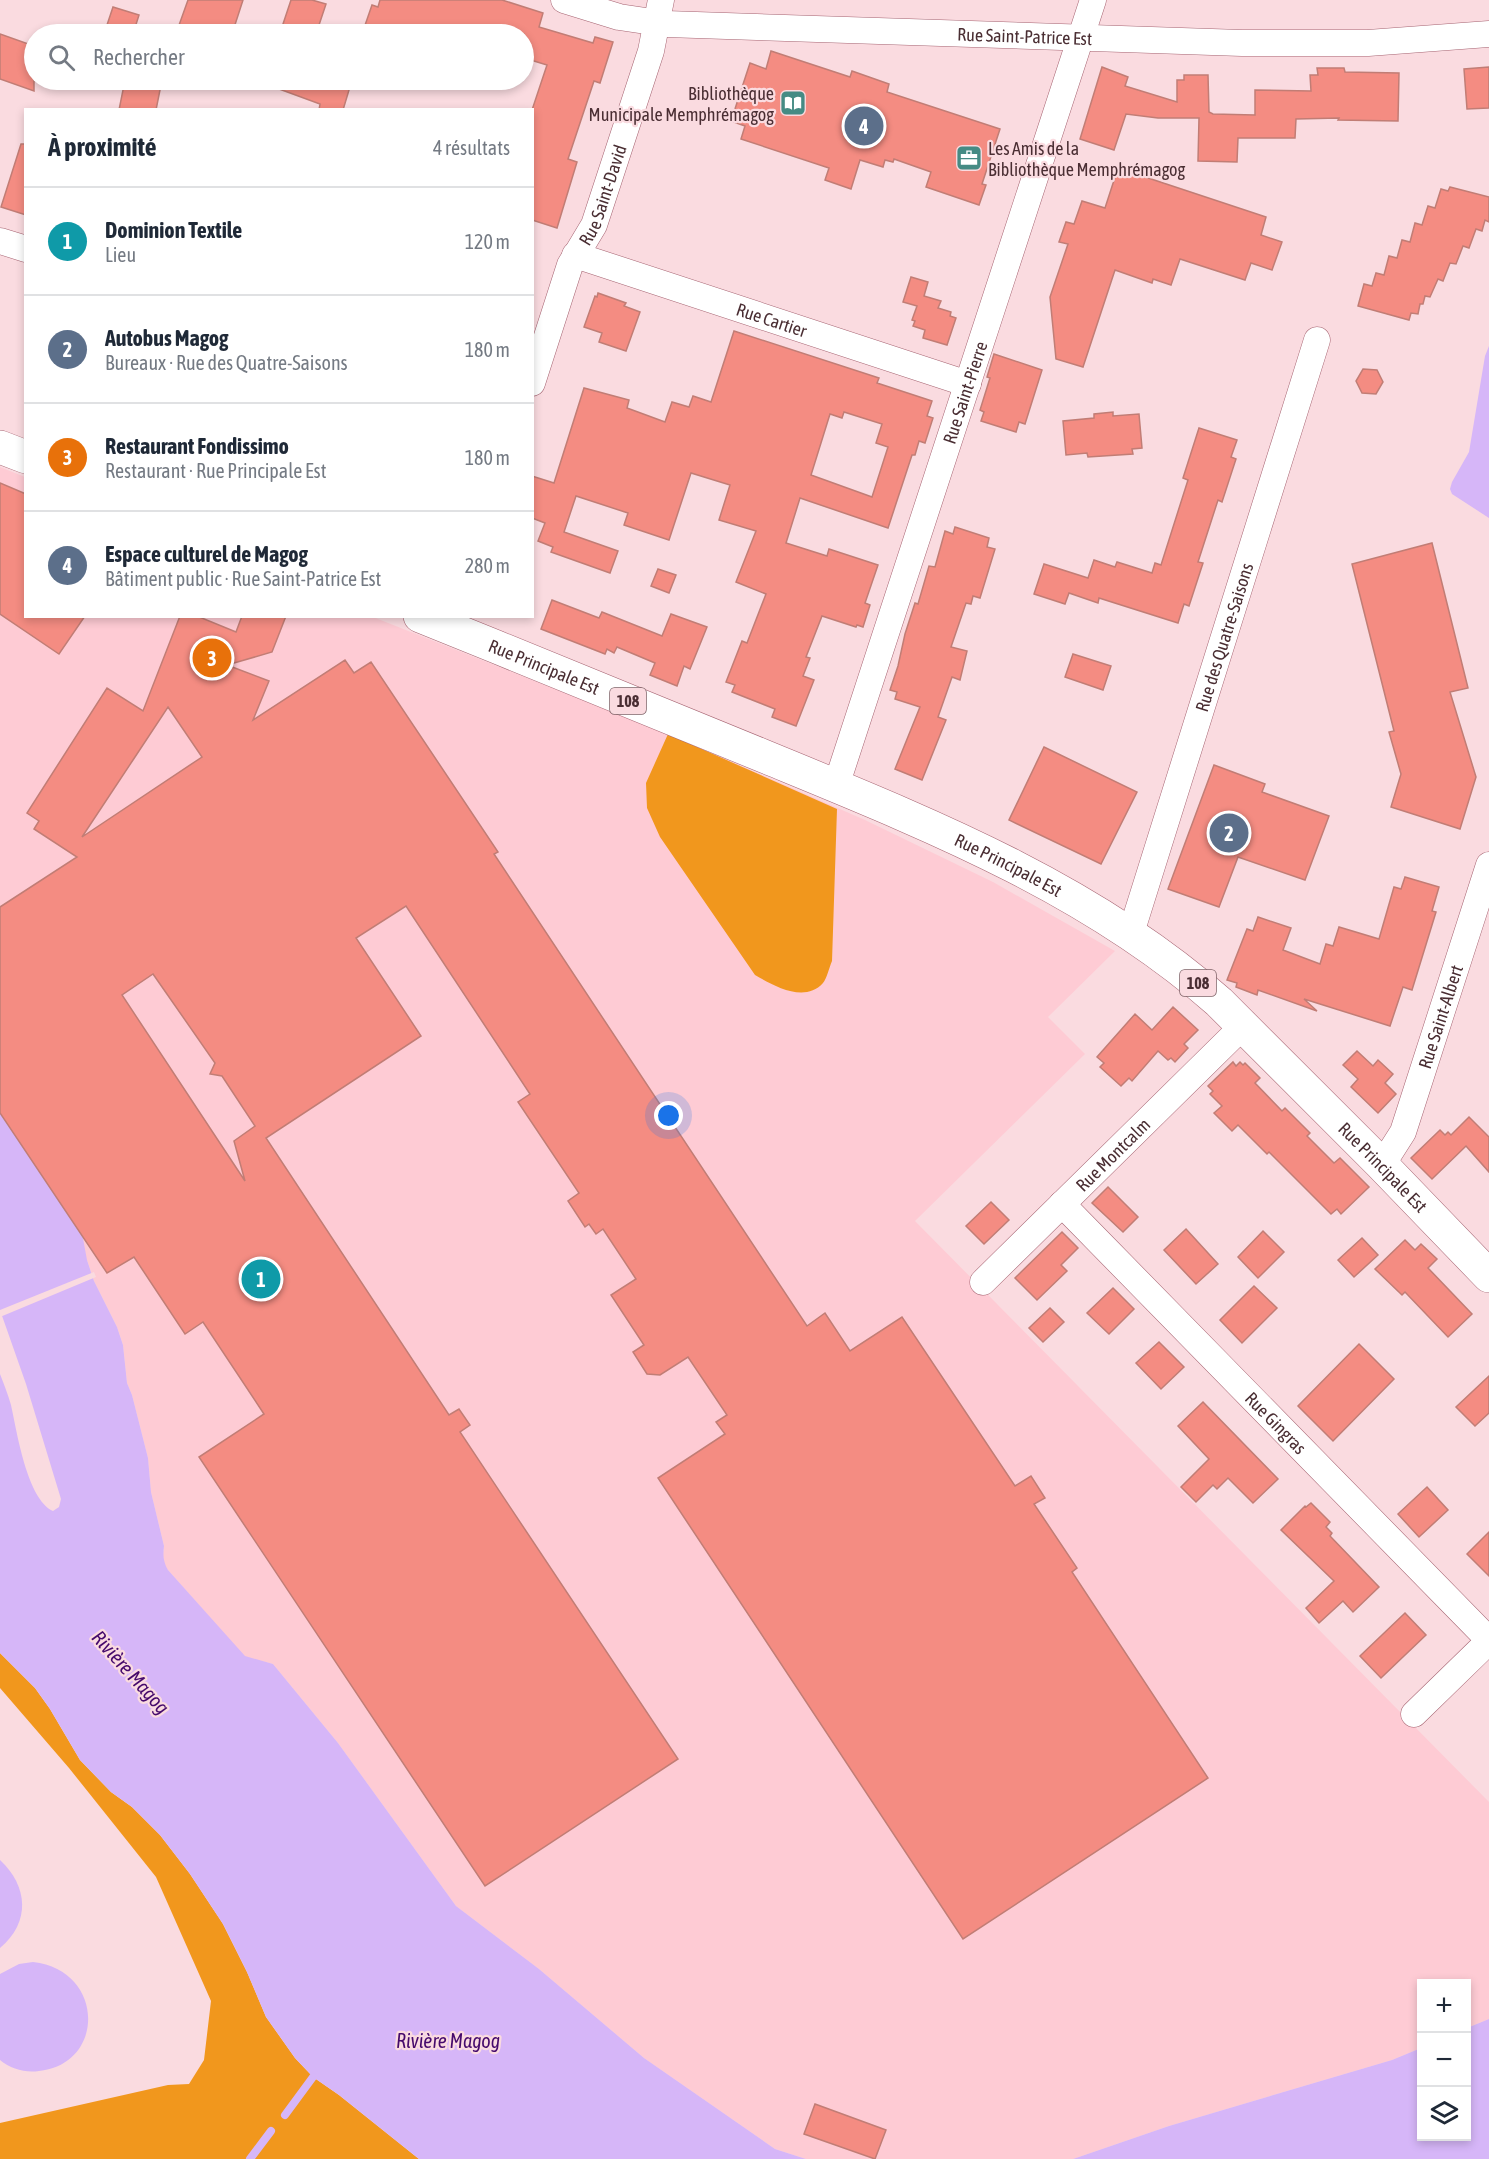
<!DOCTYPE html>
<html lang="fr">
<head>
<meta charset="utf-8">
<style>
	body { margin:0; font-family:"Asap Condensed",sans-serif; background:#f6f6f7; color:#1f2937 }
	.controls { position:absolute; right:18px; bottom:18px; display:grid; overflow:hidden; border-radius:0px; box-shadow:0 3px 9px #0003 }
	.controls button { width:54px; height:54px; display:grid; place-items:center; padding:0; border:0; border-bottom:2px solid #e0e1e3; background:#fff; color:#1f2937; font:30px sans-serif }
	.you { position:absolute; left:669px; top:1116px; width:21px; height:21px; margin:-15px; border:4px solid #fff; border-radius:50%; background:#1a73e8; box-shadow:0 0 0 9px #1a73e833 }
	.badge { display:grid; place-items:center; width:39px; height:39px; border-radius:50%; background:#2563eb; color:#fff; font-size:20px; font-weight:700 }
	.pin { position:absolute; translate:-50% -50%; border:3px solid #fff; box-shadow:0 2px 6px #0006 }
	.list { margin:0; padding:0; list-style:none }
	h2 { display:flex; justify-content:space-between; align-items:center; height:78px; margin:0; padding:0 24px; font-size:26px }
	h2 small { font-size:20px; font-weight:400; color:#747a83 }
	.list li { display:grid; grid-template-columns:39px 1fr auto; gap:18px; align-items:center; box-sizing:border-box; height:108px; padding:0 24px; border-top:2px solid #e0e1e3 }
	.list b { display:block; font-size:22px; white-space:nowrap }
	.list p { margin:0; font-size:20px; white-space:nowrap; color:#747a83 }
	.list em { font-size:20px; font-style:normal; color:#747a83 }
	.icon { flex:none; width:33px; height:33px; fill:none; stroke:currentColor; stroke-width:2; stroke-linecap:round; stroke-linejoin:round }
	.map { position:relative; flex:none; width:1489px; height:2159px; overflow:hidden }
	.search { position:absolute; background:#fff; box-shadow:0 3px 9px #0003; left:24px; top:24px; width:510px; height:66px; display:flex; align-items:center; gap:15px; box-sizing:border-box; padding:0 21px; border-radius:33px; color:#747a83; font-size:22px }
	.panel { position:absolute; background:#fff; box-shadow:0 3px 9px #0003; left:24px; top:108px; width:510px; height:510px; border-radius:0px }
	.map>svg:first-child { display:block }
</style>
</head>
<body>
<div class="map">
<svg width="1489" height="2159" viewBox="0 0 1489 2159">
	<rect width="100%" height="100%" fill="#fadbe0"/>
	<path fill="#fecbd4" d="M 0,467 L 25,477 L 26,616 L 373,617 L 668,734 L 865,820 L 993,882 L 1115,951 L 1048,1017 L 1085,1054 L 915,1221 L 1489,1802 L 1489,2019 L 1467,2028 L 1466,1984 L 1422,1984 L 1421,2048 L 1392,2060 L 1169,2126 L 1073,2159 L 806,2159 L 775,2149 L 644,2058 L 539,1969 L 456,1906 L 338,1743 L 273,1664 L 245,1657 L 168,1570 L 164,1564 L 163,1555 L 164,1546 L 151,1492 L 148,1458 L 132,1395 L 127,1383 L 123,1345 L 117,1327 L 94,1281 L 87,1260 L 0,1110 Z"/>
	<g fill="#f1971d">
		<path d="M 668,734 L 837,809 L 832,961 C 829,968 827,978 823,983 C 804,1004 773,985 755,975 L 660,837 L 647,808 L 646,783 Z"/>
		<path d="M 0,1653 L 35,1688 L 50,1709 L 80,1760 L 111,1792 L 132,1807 L 160,1835 L 190,1874 L 223,1924 L 247,1972 L 266,2017 L 295,2058 L 313,2077 L 339,2095 L 419,2159 L 0,2159 L 0,2123 L 168,2085 L 189,2084 L 204,2060 L 211,2001 L 156,1877 L 69,1768 L 0,1688 Z"/>
	</g>
	<g fill="#d6b6f8">
		<path d="M 1489,346 L 1489,518 L 1452,494 L 1450,489 L 1452,482 L 1469,452 L 1485,356 Z"/>
		<path d="M 0,1110 L 82,1233 L 87,1260 L 94,1281 L 117,1327 L 123,1345 L 127,1383 L 132,1395 L 148,1458 L 151,1492 L 164,1546 C 163,1555 163,1561 168,1570 L 245,1656 L 273,1664 L 338,1743 L 456,1906 L 539,1969 L 644,2058 L 775,2149 L 806,2159 L 419,2159 L 339,2095 L 313,2077 L 295,2058 L 266,2017 L 247,1972 L 223,1924 L 190,1874 L 160,1835 L 132,1807 L 111,1792 L 80,1760 L 50,1709 L 35,1688 L 0,1653 L 0,1374 C 4,1384 8,1395 11,1405 C 17,1432 27,1499 53,1511 L 59,1507 L 61,1499 L 26,1384 L 0,1310 Z"/>
		<path d="M 0,1860 C 28,1886 31,1922 0,1948 Z"/>
		<path d="M 33,1962 C 105,1970 106,2064 39,2071 C 25,2073 11,2069 0,2060 L 0,1974 L 19,1964 Z"/>
		<path d="M 1489,2019 L 1489,2159 L 1073,2159 L 1169,2126 L 1392,2060 L 1421,2048 L 1422,2136 L 1466,2136 L 1467,2028 Z"/>
	</g>
	<path fill="#fadbe0" d="M 94,1272 L 96,1277 L 0,1317 L 0,1310 Z"/>
	<g fill="none" stroke-linecap="round" stroke-linejoin="round">
		<g stroke="#d6b6f8" stroke-width="8">
			<path d="M 285,2115 L 313,2077"/>
			<path d="M 250,2159 L 271,2131"/>
		</g>
	</g>
	<g fill="#f48c82" stroke="#c17d75" stroke-width="1.5" fill-rule="evenodd">
		<path d="M 188,0 L 243,0 L 232,34 L 197,34 L 178,28 Z"/>
		<path d="M 291,0 L 312,0 L 326,4 L 316,34 L 305,34 L 282,27 Z"/>
		<path d="M 380,0 L 502,0 L 543,13 L 539,27 L 593,43 L 595,37 L 613,42 L 600,83 L 594,81 L 568,159 L 577,162 L 557,228 L 532,220 L 532,110 L 547,65 L 524,58 L 524,34 L 362,34 L 372,5 L 378,7 Z"/>
		<path d="M 113,7 L 139,15 L 133,34 L 104,34 Z"/>
		<path d="M 0,34 L 34,46 L 34,91 L 0,79 Z"/>
		<path d="M 771,51 L 850,77 L 852,71 L 889,84 L 887,92 L 1000,129 L 982,184 L 986,185 L 979,205 L 926,187 L 931,172 L 894,159 L 893,162 L 885,160 L 883,167 L 860,160 L 851,189 L 825,180 L 829,168 L 741,139 L 745,126 L 731,121 L 750,63 L 766,69 Z"/>
		<path d="M 1102,67 L 1128,77 L 1125,86 L 1177,102 L 1177,80 L 1184,80 L 1184,75 L 1208,75 L 1209,112 L 1213,114 L 1255,115 L 1255,90 L 1311,91 L 1310,75 L 1318,75 L 1317,68 L 1344,68 L 1345,72 L 1399,73 L 1398,121 L 1338,120 L 1339,118 L 1296,119 L 1295,138 L 1238,138 L 1237,162 L 1198,161 L 1199,118 L 1158,118 L 1126,114 L 1114,150 L 1080,139 Z"/>
		<path d="M 1489,67 L 1489,108 L 1467,109 L 1464,69 Z"/>
		<path d="M 125,80 L 162,80 L 156,110 L 119,110 Z"/>
		<path d="M 260,80 L 352,80 L 343,110 L 319,110 L 320,104 L 260,82 Z"/>
		<path d="M 21,144 L 26,144 L 26,215 L 1,207 Z"/>
		<path d="M 1118,168 L 1266,217 L 1261,235 L 1282,242 L 1272,270 L 1251,263 L 1245,280 L 1180,259 L 1171,285 L 1153,279 L 1152,283 L 1115,270 L 1083,367 L 1056,359 L 1050,297 L 1068,244 L 1059,242 L 1066,222 L 1074,224 L 1082,201 L 1105,208 Z"/>
		<path d="M 1450,187 L 1489,197 L 1489,222 L 1485,220 L 1482,231 L 1476,229 L 1469,248 L 1463,246 L 1456,264 L 1450,263 L 1443,281 L 1438,279 L 1430,297 L 1425,296 L 1423,304 L 1420,304 L 1418,314 L 1411,313 L 1409,320 L 1358,306 L 1364,284 L 1372,286 L 1376,273 L 1384,275 L 1389,256 L 1397,258 L 1402,240 L 1410,242 L 1415,223 L 1422,225 L 1428,206 L 1435,208 L 1441,189 L 1448,191 Z"/>
		<path d="M 911,277 L 928,282 L 924,296 L 941,301 L 938,308 L 951,312 L 950,316 L 956,318 L 947,345 L 923,338 L 925,330 L 913,326 L 915,321 L 912,320 L 917,306 L 903,302 Z"/>
		<path d="M 598,293 L 626,303 L 624,306 L 640,312 L 626,351 L 599,342 L 602,333 L 584,327 L 595,296 L 597,297 Z"/>
		<path d="M 734,331 L 879,378 L 877,383 L 932,401 L 927,416 L 933,418 L 925,443 L 919,441 L 915,455 L 912,455 L 888,528 L 800,498 L 786,543 L 827,556 L 829,549 L 878,565 L 865,603 L 870,605 L 863,627 L 857,625 L 856,627 L 822,616 L 806,657 L 810,658 L 803,676 L 814,680 L 796,726 L 772,717 L 775,709 L 732,692 L 735,685 L 726,682 L 742,641 L 747,643 L 766,594 L 736,582 L 756,531 L 719,520 L 730,485 L 691,473 L 669,540 L 624,525 L 628,513 L 576,496 L 564,532 L 618,551 L 610,573 L 551,552 L 553,547 L 538,541 L 545,523 L 532,518 L 532,476 L 554,483 L 584,388 L 629,400 L 627,408 L 665,422 L 672,402 L 689,407 L 693,396 L 711,402 ZM 844,412 L 882,424 L 876,443 L 888,447 L 872,497 L 811,475 L 830,414 L 842,418 Z"/>
		<path d="M 994,354 L 1042,370 L 1025,424 L 1019,422 L 1016,432 L 981,421 L 984,412 L 980,410 L 990,378 L 987,377 Z"/>
		<path d="M 1363,369 L 1377,370 L 1383,382 L 1376,394 L 1362,393 L 1356,381 Z"/>
		<path d="M 1113,412 L 1113,416 L 1139,414 L 1142,448 L 1132,449 L 1133,454 L 1088,457 L 1087,453 L 1066,455 L 1063,421 L 1094,418 L 1094,414 Z"/>
		<path d="M 1199,428 L 1237,440 L 1231,457 L 1236,459 L 1222,502 L 1218,500 L 1198,562 L 1203,563 L 1189,606 L 1184,604 L 1178,623 L 1099,598 L 1098,603 L 1069,593 L 1065,604 L 1034,594 L 1044,564 L 1088,578 L 1094,560 L 1115,567 L 1117,562 L 1152,573 L 1155,563 L 1161,565 L 1188,480 L 1183,478 Z"/>
		<path d="M 0,483 L 26,494 L 26,616 L 85,616 L 59,654 L 0,614 Z"/>
		<path d="M 955,527 L 989,538 L 987,547 L 995,549 L 980,598 L 973,596 L 971,604 L 966,603 L 951,647 L 967,651 L 960,680 L 952,677 L 938,717 L 946,720 L 922,780 L 895,769 L 920,707 L 895,699 L 897,692 L 890,690 L 898,666 L 905,634 L 915,603 L 918,604 L 929,566 L 935,567 L 945,531 L 953,534 Z"/>
		<path d="M 1432,543 L 1468,688 L 1450,692 L 1476,777 L 1460,829 L 1391,807 L 1401,774 L 1389,732 L 1394,731 L 1352,564 Z"/>
		<path d="M 658,569 L 676,575 L 669,593 L 651,586 Z"/>
		<path d="M 552,600 L 599,618 L 602,612 L 662,636 L 671,614 L 707,627 L 690,669 L 684,666 L 677,686 L 650,675 L 655,663 L 617,647 L 614,653 L 607,649 L 605,654 L 541,629 Z"/>
		<path d="M 180,616 L 197,616 L 236,632 L 242,616 L 286,616 L 272,652 L 227,665 L 269,681 L 253,720 L 345,660 L 354,673 L 371,662 L 498,852 L 494,854 L 807,1326 L 825,1313 L 850,1351 L 902,1317 L 1015,1486 L 1031,1476 L 1045,1498 L 1034,1504 L 1077,1568 L 1072,1572 L 1208,1778 L 963,1939 L 658,1478 L 725,1434 L 716,1422 L 727,1415 L 688,1357 L 660,1375 L 647,1374 L 633,1352 L 644,1345 L 611,1295 L 636,1279 L 603,1229 L 596,1234 L 589,1224 L 585,1227 L 568,1201 L 579,1193 L 518,1102 L 530,1094 L 406,906 L 356,938 L 421,1036 L 266,1138 L 449,1415 L 459,1409 L 470,1425 L 460,1432 L 678,1759 L 485,1886 L 199,1457 L 264,1414 L 203,1322 L 185,1334 L 134,1257 L 107,1273 L 0,1113 L 0,907 L 77,857 L 34,829 L 39,821 L 27,813 L 107,688 L 143,711 ZM 168,707 L 202,757 L 82,837 L 133,760 ZM 153,974 L 215,1063 L 210,1074 L 222,1076 L 255,1126 L 234,1141 L 245,1181 L 122,995 Z"/>
		<path d="M 1073,654 L 1111,666 L 1103,690 L 1065,677 Z"/>
		<path d="M 1044,747 L 1137,792 L 1101,864 L 1009,820 Z"/>
		<path d="M 1214,765 L 1265,784 L 1262,792 L 1329,816 L 1305,880 L 1238,857 L 1219,907 L 1168,889 Z"/>
		<path d="M 1405,877 L 1439,887 L 1432,911 L 1436,912 L 1412,990 L 1403,987 L 1390,1026 L 1304,999 L 1317,1011 L 1258,990 L 1257,995 L 1236,987 L 1237,983 L 1227,980 L 1247,929 L 1253,931 L 1258,917 L 1291,928 L 1283,950 L 1320,964 L 1326,944 L 1333,946 L 1339,927 L 1379,939 L 1394,887 L 1401,889 Z"/>
		<path d="M 1173,1007 L 1198,1030 L 1184,1044 L 1188,1048 L 1175,1062 L 1171,1058 L 1168,1060 L 1158,1051 L 1132,1081 L 1129,1078 L 1121,1086 L 1100,1067 L 1104,1063 L 1097,1057 L 1135,1014 L 1152,1030 Z"/>
		<path d="M 1357,1051 L 1373,1066 L 1378,1060 L 1393,1074 L 1385,1083 L 1396,1094 L 1378,1113 L 1351,1087 L 1358,1079 L 1343,1065 Z"/>
		<path d="M 1233,1062 L 1236,1066 L 1240,1062 L 1243,1065 L 1245,1063 L 1260,1078 L 1255,1083 L 1282,1111 L 1285,1108 L 1310,1133 L 1307,1136 L 1334,1163 L 1340,1158 L 1369,1187 L 1341,1214 L 1337,1209 L 1331,1214 L 1269,1152 L 1267,1154 L 1238,1125 L 1232,1131 L 1214,1113 L 1222,1106 L 1210,1094 L 1213,1091 L 1208,1086 Z"/>
		<path d="M 1469,1117 L 1489,1137 L 1489,1172 L 1466,1146 L 1432,1179 L 1411,1158 L 1440,1130 L 1445,1135 L 1448,1132 L 1451,1135 Z"/>
		<path d="M 1108,1187 L 1138,1217 L 1123,1232 L 1092,1203 Z"/>
		<path d="M 991,1202 L 1009,1220 L 984,1244 L 966,1226 Z"/>
		<path d="M 1186,1229 L 1218,1264 L 1196,1284 L 1164,1250 Z"/>
		<path d="M 1263,1231 L 1284,1252 L 1258,1278 L 1238,1257 Z"/>
		<path d="M 1062,1232 L 1078,1248 L 1061,1265 L 1067,1271 L 1037,1300 L 1015,1278 Z"/>
		<path d="M 1362,1238 L 1378,1255 L 1354,1277 L 1338,1260 Z"/>
		<path d="M 1405,1240 L 1415,1250 L 1421,1244 L 1437,1259 L 1428,1268 L 1472,1314 L 1448,1337 L 1405,1292 L 1402,1295 L 1375,1269 Z"/>
		<path d="M 1254,1286 L 1277,1308 L 1242,1343 L 1220,1320 Z"/>
		<path d="M 1113,1288 L 1134,1309 L 1109,1334 L 1087,1313 Z"/>
		<path d="M 1050,1308 L 1064,1322 L 1043,1342 L 1029,1328 Z"/>
		<path d="M 1159,1342 L 1184,1367 L 1161,1389 L 1136,1363 Z"/>
		<path d="M 1359,1344 L 1394,1379 L 1333,1441 L 1298,1406 Z"/>
		<path d="M 1489,1376 L 1489,1413 L 1475,1426 L 1456,1407 Z"/>
		<path d="M 1203,1402 L 1278,1479 L 1253,1503 L 1228,1478 L 1217,1489 L 1213,1485 L 1196,1502 L 1181,1487 L 1209,1459 L 1178,1426 Z"/>
		<path d="M 1427,1487 L 1448,1510 L 1419,1537 L 1398,1514 Z"/>
		<path d="M 1311,1503 L 1330,1522 L 1326,1527 L 1332,1533 L 1330,1536 L 1379,1587 L 1353,1612 L 1343,1601 L 1319,1623 L 1306,1608 L 1334,1581 L 1281,1530 L 1305,1506 L 1306,1507 Z"/>
		<path d="M 1489,1532 L 1489,1576 L 1467,1554 Z"/>
		<path d="M 1405,1613 L 1426,1635 L 1381,1678 L 1360,1656 Z"/>
		<path d="M 815,2104 L 886,2130 L 875,2159 L 804,2134 Z"/>
	</g>
	<g fill="none" stroke-linecap="round" stroke-linejoin="round">
		<defs>
			<g id="minor">
				<path id="s1" d="M 564,0 L 619,17 L 666,24 L 1242,43 L 1368,43 L 1489,34"/>
				<path d="M 0,241 L 26,249"/>
				<path id="s2" d="M 575,255 L 968,384"/>
				<path id="s3" d="M 532,383 L 570,265 L 594,225 L 651,51 L 661,0"/>
				<path id="s4" d="M 836,786 L 1093,0"/>
				<path id="s5" d="M 1131,933 L 1317,340"/>
				<path id="s6" d="M 1380,1163 L 1389,1154 L 1403,1132 L 1489,865"/>
				<path id="s7" d="M 1062,1204 L 1489,1640"/>
				<path id="s8" d="M 983,1282 L 1243,1026"/>
				<path d="M 1414,1714 L 1489,1641"/>
			</g>
			<g id="major">
				<path d="M 0,447 L 26,457"/>
				<path id="s9" d="M 420,616 C 534,662 648,709 761,755 C 921,821 1088,886 1219,1002 L 1380,1163 L 1489,1276"/>
			</g>
		</defs>
		<use href="#minor" stroke="#a66472" stroke-width="27"/>
		<use href="#major" stroke="#a66472" stroke-width="34"/>
		<use href="#minor" stroke="#fff" stroke-width="26"/>
		<use href="#major" stroke="#fff" stroke-width="33"/>
	</g>
	<defs>
		<symbol id="library-square" viewBox="-11 -11 22 22"><rect x="-9" y="-9" width="18" height="18" rx="4" fill="#458b84" stroke="#fadbe0"/><path d="M-6-4Q-3-5.5-.7-3.5V5Q-3 3-6 4ZM6-4Q3-5.5 .7-3.5V5Q3 3 6 4Z" fill="#fff"/></symbol>
		<symbol id="office-square" viewBox="-11 -11 22 22"><rect x="-9" y="-9" width="18" height="18" rx="4" fill="#458b84" stroke="#fadbe0"/><path d="M-6-3h4V-5.5h4V-3h4V5H-6ZM-1-4.5V-3h2v-1.5ZM-6 0V1H6V0Z" fill="#fff"/></symbol>
	</defs>
	<g fill-rule="evenodd">
		<use href="#library-square" x="778" y="88" width="30" height="30"/>
		<use href="#office-square" x="954" y="143" width="30" height="30"/>
	</g>
	<g text-anchor="middle" dominant-baseline="central" stroke-width="4.5" stroke-linejoin="round" paint-order="stroke">
		<g fill="#fadbe0" stroke="#7f6267" stroke-width="1.5">
			<rect x="610" y="688" width="36" height="26" rx="4.5"/>
			<rect x="1180" y="970" width="36" height="26" rx="4.5"/>
		</g>
		<g font-size="16" font-weight="bold" fill="#4a2e33">
			<text x="628" y="701">108</text>
			<text x="1198" y="983">108</text>
		</g>
		<g font-size="18" fill="#4a2e33" stroke="#fadbe0">
			<text stroke="none"><textPath href="#s1" startOffset="464">Rue Saint-Patrice Est</textPath></text>
			<text stroke="none"><textPath href="#s3" startOffset="202">Rue Saint-David</textPath></text>
			<text stroke="none"><textPath href="#s2" startOffset="207">Rue Cartier</textPath></text>
			<text stroke="none"><textPath href="#s4" startOffset="414">Rue Saint-Pierre</textPath></text>
			<text stroke="none"><textPath href="#s5" startOffset="310">Rue des Quatre-Saisons</textPath></text>
			<text stroke="none"><textPath href="#s9" startOffset="134">Rue Principale Est</textPath></text>
			<text stroke="none"><textPath href="#s9" startOffset="639">Rue Principale Est</textPath></text>
			<text stroke="none"><textPath href="#s6" startOffset="160">Rue Saint-Albert</textPath></text>
			<text stroke="none"><textPath href="#s8" startOffset="182">Rue Montcalm</textPath></text>
			<text stroke="none"><textPath href="#s9" startOffset="1124">Rue Principale Est</textPath></text>
			<text stroke="none"><textPath href="#s7" startOffset="306">Rue Gingras</textPath></text>
		</g>
		<g font-size="18" fill="#4a2e33" stroke="#fadbe0" text-anchor="end">
			<text x="774" y="93">Bibliothèque<tspan x="774" dy="21">Municipale Memphrémagog</tspan></text>
			<text x="988" y="148" text-anchor="start">Les Amis de la<tspan x="988" dy="21">Bibliothèque Memphrémagog</tspan></text>
		</g>
		<g font-size="20" font-style="italic" fill="#460a6c" stroke="#fadbe0">
			<text transform="translate(131 1672) rotate(48)">Rivière Magog</text>
			<text x="448" y="2040">Rivière Magog</text>
		</g>
	</g>
</svg>
<div class="controls">
<button>+</button>
<button>−</button>
<button><svg class="icon" aria-label="layers" viewBox="0 0 24 24"><path d="M12 4l9 5-9 5-9-5zM3 14l9 5 9-5"/></svg></button>
</div>
<div class="you"></div>
<div class="pin badge" style="left:261px;top:1279px;background:#0f9aa8">1</div>
<div class="pin badge" style="left:1229px;top:833px;background:#5c6f8a">2</div>
<div class="pin badge" style="left:212px;top:658px;background:#e8710a">3</div>
<div class="pin badge" style="left:864px;top:126px;background:#5c6f8a">4</div>
<div class="search"><svg class="icon" aria-label="search" viewBox="0 0 24 24"><circle cx="10" cy="10" r="6"/><path d="M15 15l6 6"/></svg>Rechercher</div>
<section class="panel">
<h2>À proximité<small>4 résultats</small></h2>
<ul class="list">
<li><span class="badge" style="background:#0f9aa8">1</span><div><b>Dominion Textile</b><p>Lieu</p></div><em>120 m</em></li>
<li><span class="badge" style="background:#5c6f8a">2</span><div><b>Autobus Magog</b><p>Bureaux · Rue des Quatre-Saisons</p></div><em>180 m</em></li>
<li><span class="badge" style="background:#e8710a">3</span><div><b>Restaurant Fondissimo</b><p>Restaurant · Rue Principale Est</p></div><em>180 m</em></li>
<li><span class="badge" style="background:#5c6f8a">4</span><div><b>Espace culturel de Magog</b><p>Bâtiment public · Rue Saint-Patrice Est</p></div><em>280 m</em></li>
</ul>
</section>
</div>
</body>
</html>
